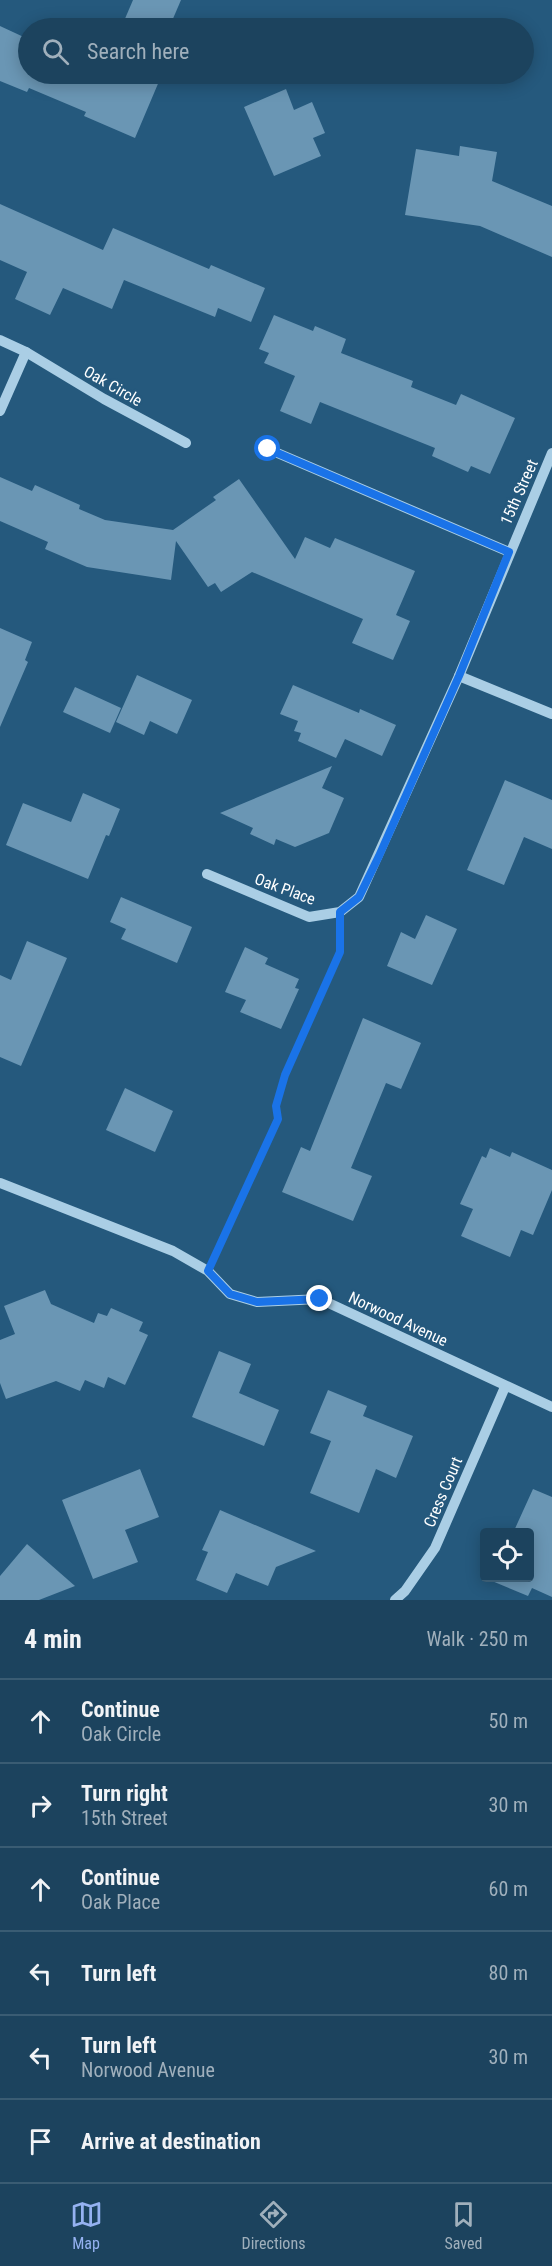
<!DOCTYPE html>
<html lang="en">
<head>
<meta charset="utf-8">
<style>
	body { margin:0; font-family:"Roboto Condensed",sans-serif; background:#294e67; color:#f1f3f6 }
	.controls { position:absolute; right:18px; bottom:18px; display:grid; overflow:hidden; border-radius:6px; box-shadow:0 3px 15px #0003 }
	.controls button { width:54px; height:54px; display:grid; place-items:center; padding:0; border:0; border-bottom:2px solid #3a5c73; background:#1c435e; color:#f1f3f6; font:30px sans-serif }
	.stop { position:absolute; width:18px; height:18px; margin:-14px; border:4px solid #1a73e8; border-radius:50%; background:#fff }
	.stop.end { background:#1a73e8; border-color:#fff; box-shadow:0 2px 6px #0008 }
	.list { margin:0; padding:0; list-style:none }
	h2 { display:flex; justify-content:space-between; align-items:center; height:78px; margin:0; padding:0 24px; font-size:26px }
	h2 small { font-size:20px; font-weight:400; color:#a0b0bc }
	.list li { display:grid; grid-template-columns:39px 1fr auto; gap:18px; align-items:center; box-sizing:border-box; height:84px; padding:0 24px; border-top:2px solid #3a5c73 }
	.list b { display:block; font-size:22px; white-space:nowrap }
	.list p { margin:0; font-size:20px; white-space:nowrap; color:#a0b0bc }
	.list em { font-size:20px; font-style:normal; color:#a0b0bc }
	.icon { flex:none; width:33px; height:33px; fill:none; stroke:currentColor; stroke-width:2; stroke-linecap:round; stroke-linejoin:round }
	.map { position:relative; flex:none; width:552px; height:1600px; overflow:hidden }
	.search { position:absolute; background:#1c435e; box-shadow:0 3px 15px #0003; left:18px; right:18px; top:18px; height:66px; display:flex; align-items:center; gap:15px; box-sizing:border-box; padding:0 21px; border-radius:33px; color:#a0b0bc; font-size:22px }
	.sheet { height:582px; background:#1c435e }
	nav { display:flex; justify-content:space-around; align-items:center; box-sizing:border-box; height:84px; border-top:2px solid #3a5c73; background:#1c435e; font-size:16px; color:#a0b0bc }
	nav a { display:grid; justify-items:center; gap:3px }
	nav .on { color:#95b2f1 }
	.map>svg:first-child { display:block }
</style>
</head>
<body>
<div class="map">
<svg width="552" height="1600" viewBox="0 0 552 1600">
	<rect width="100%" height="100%" fill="#25597d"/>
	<g fill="#6a96b4">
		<path d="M 133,0 L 181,0 L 169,28 L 121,28 Z"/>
		<path d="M 0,26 L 28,39 L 28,74 L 146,74 L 160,79 L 135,138 L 84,116 L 86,112 L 29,88 L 27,92 L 0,81 Z"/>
		<path d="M 286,89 L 294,110 L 312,102 L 325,133 L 313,138 L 321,156 L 274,176 L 244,107 Z"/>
		<path d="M 460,146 L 497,152 L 492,181 L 552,206 L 552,257 L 480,226 L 405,215 L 416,149 L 459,156 Z"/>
		<path d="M 0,204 L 103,250 L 113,228 L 209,269 L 211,265 L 265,288 L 251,322 L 218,308 L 215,317 L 124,280 L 112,309 L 63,288 L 50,315 L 15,299 L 27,272 L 0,260 Z"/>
		<path d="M 274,315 L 313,331 L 315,326 L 346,339 L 341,353 L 413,381 L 411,387 L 456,405 L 461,394 L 515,418 L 490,474 L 471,466 L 468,472 L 432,456 L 435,448 L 320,402 L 311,424 L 280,411 L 295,376 L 264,363 L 269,353 L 259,349 Z"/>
		<path d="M 0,477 L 32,491 L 35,485 L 80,505 L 79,509 L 105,520 L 173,530 L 216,500 L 213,497 L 239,479 L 295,559 L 305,537 L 330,548 L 335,538 L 415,571 L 396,615 L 410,621 L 393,660 L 352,643 L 363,619 L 252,572 L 221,592 L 215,583 L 208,587 L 176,541 L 171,580 L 87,567 L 45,549 L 48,542 L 0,521 Z"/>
		<path d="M 0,628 L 32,642 L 25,660 L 28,662 L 0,727 Z"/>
		<path d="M 137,675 L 192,700 L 177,734 L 150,721 L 144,735 L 116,722 Z"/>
		<path d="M 293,685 L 359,713 L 360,709 L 396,725 L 382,756 L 345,739 L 336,758 L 298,741 L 301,733 L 294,731 L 298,721 L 280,714 Z"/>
		<path d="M 75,687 L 121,708 L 110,733 L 63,712 Z"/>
		<path d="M 332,766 L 322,788 L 344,798 L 329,833 L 295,847 L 276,839 L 274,845 L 250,834 L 253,828 L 220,813 Z"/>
		<path d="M 505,780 L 552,800 L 552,849 L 524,837 L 504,885 L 467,870 Z"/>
		<path d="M 83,793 L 120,809 L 109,836 L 106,835 L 88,879 L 6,845 L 23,803 L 71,822 Z"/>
		<path d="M 121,897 L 192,927 L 177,963 L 121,939 L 126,929 L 110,922 Z"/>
		<path d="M 426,915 L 457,929 L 432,985 L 387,966 L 401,932 L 415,939 Z"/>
		<path d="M 27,941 L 67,958 L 21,1066 L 0,1057 L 0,975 L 11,980 Z"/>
		<path d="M 245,947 L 268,958 L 265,964 L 299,979 L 295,988 L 299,989 L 281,1029 L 240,1012 L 246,1000 L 225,992 Z"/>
		<path d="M 363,1018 L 421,1043 L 401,1089 L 386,1083 L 351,1168 L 372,1176 L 353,1221 L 282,1192 L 301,1147 L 310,1151 Z"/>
		<path d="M 125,1088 L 173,1111 L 155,1152 L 106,1130 Z"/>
		<path d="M 490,1148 L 510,1157 L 512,1152 L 552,1170 L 552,1190 L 533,1235 L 521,1230 L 510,1257 L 461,1236 L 473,1209 L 460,1204 L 482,1156 L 486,1158 Z"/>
		<path d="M 45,1290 L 51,1304 L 94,1323 L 98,1313 L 107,1316 L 111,1308 L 143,1322 L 139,1331 L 148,1335 L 125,1385 L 108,1377 L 104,1388 L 85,1380 L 80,1391 L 56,1381 L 6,1399 L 0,1383 L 0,1340 L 15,1334 L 4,1306 Z"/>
		<path d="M 219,1351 L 251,1364 L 239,1393 L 279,1410 L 264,1446 L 192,1417 Z"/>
		<path d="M 328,1390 L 367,1406 L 363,1416 L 413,1436 L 396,1478 L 376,1469 L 359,1513 L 310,1493 L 331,1441 L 310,1433 Z"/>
		<path d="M 140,1469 L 159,1517 L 125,1530 L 138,1562 L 93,1579 L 62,1500 Z"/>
		<path d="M 533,1489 L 552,1497 L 552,1597 L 532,1588 L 528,1596 L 492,1581 L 494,1578 L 530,1578 L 530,1533 L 513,1533 Z"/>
		<path d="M 220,1510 L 316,1551 L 276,1567 L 268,1586 L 236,1573 L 227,1593 L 196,1580 L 208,1552 L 202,1550 Z"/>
		<path d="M 27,1544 L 75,1586 L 39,1600 L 0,1600 L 0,1576 Z"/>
	</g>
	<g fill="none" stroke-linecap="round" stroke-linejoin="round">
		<path stroke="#aacee5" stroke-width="4" stroke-dasharray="3 4.5" stroke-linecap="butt" d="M 216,1253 L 278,1119 L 276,1106 L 285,1075 L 340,952 L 340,934"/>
		<g stroke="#aacee5" stroke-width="10">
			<path d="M 0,340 L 26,352 L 104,399 L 186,443"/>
			<path d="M 0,411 L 26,352"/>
			<path d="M 268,449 L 509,552"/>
			<path d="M 459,676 L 552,714"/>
			<path d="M 207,874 L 309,917 L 340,912 L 359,897 L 459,676 L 552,453"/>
			<path d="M 0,1183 L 173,1251 L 208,1271 L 230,1294 L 257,1302 L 320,1299 L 552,1407"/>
			<path d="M 395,1600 L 405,1591 L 435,1548 L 505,1387"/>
		</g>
	</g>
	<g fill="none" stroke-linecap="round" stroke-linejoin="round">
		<path stroke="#1a73e8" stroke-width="8" d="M 268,449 L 509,552 L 459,676 L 379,856 L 359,897 L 340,912 L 340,952 L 285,1075 L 276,1106 L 278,1119 L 208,1271 L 230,1294 L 257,1302 L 320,1299"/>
	</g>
	<g text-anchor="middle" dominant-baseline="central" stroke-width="5" stroke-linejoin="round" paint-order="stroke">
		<g font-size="16" fill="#fff" stroke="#25597d">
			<text transform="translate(113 386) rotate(30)">Oak Circle</text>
			<text transform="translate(519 492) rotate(-66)">15th Street</text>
			<text transform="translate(285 889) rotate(20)">Oak Place</text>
			<text transform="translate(398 1319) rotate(25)">Norwood Avenue</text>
			<text transform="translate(443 1492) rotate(-67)">Cress Court</text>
		</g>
	</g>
</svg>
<div class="controls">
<button><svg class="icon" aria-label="locate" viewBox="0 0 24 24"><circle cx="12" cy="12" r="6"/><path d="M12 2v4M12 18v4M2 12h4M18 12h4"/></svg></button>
</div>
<div class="stop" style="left:268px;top:449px"></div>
<div class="stop end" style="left:320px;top:1299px"></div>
<div class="search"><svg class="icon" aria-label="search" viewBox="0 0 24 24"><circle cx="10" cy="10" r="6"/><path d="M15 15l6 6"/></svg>Search here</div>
</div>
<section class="sheet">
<h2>4 min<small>Walk · 250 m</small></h2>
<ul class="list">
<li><svg class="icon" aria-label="ahead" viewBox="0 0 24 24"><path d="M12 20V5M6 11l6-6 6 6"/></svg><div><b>Continue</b><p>Oak Circle</p></div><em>50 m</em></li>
<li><svg class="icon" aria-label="right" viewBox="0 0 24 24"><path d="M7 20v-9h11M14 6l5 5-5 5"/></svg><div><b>Turn right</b><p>15th Street</p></div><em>30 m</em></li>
<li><svg class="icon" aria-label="ahead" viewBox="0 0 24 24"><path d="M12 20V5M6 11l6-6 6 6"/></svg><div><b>Continue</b><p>Oak Place</p></div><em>60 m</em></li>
<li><svg class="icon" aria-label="left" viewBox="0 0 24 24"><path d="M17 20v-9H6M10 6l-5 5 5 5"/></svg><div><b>Turn left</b></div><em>80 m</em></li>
<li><svg class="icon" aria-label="left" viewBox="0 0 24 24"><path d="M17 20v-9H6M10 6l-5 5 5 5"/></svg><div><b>Turn left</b><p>Norwood Avenue</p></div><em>30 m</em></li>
<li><svg class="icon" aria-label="arrive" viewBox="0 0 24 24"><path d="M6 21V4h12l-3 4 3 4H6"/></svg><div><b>Arrive at destination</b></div></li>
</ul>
</section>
<nav>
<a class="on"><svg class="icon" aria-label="map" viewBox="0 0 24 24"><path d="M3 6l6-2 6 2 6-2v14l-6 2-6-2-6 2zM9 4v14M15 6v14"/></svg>Map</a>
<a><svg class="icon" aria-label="directions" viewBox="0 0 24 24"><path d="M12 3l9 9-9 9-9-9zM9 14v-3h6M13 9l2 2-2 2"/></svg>Directions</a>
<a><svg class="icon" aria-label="saved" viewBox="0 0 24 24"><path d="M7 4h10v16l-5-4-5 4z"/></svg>Saved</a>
</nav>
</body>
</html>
